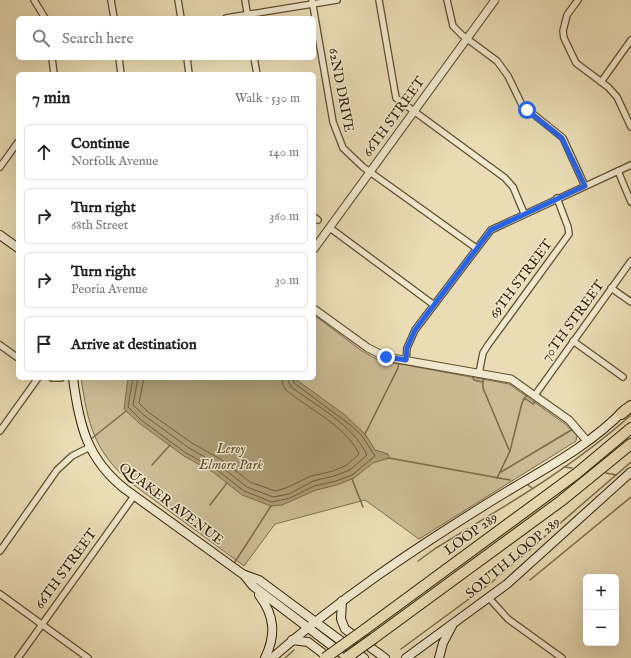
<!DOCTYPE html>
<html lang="en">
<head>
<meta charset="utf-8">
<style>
	body { margin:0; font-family:"IM FELL English",serif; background:#f2f2f2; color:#222 }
	.controls { position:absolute; right:12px; bottom:12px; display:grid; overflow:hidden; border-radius:6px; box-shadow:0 4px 16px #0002 }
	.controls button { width:36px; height:36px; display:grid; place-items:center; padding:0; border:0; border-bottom:1px solid #e0e0e0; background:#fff; color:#222; font:20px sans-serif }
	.stop { position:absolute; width:12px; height:12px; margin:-9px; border:3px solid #2563eb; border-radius:50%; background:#fff }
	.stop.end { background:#2563eb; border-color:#fff; box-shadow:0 1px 4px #0008 }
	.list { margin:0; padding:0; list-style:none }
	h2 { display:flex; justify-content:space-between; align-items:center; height:52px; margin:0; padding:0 16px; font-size:17px }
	h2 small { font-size:13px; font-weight:400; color:#767676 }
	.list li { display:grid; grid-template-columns:26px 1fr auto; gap:12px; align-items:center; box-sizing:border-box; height:56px; margin:0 8px 8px; padding:0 8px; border:1px solid #e0e0e0; border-radius:6px }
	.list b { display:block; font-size:15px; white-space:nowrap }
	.list p { margin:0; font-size:13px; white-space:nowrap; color:#767676 }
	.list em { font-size:13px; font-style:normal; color:#767676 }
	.icon { flex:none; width:22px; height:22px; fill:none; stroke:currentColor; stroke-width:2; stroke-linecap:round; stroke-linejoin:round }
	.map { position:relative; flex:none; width:631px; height:658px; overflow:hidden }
	.search { position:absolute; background:#fff; box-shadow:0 4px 16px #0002; left:16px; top:16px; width:300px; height:44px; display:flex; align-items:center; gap:10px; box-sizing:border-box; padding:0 14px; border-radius:6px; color:#767676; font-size:15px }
	.panel { position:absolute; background:#fff; box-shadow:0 4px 16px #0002; left:16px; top:72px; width:300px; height:308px; border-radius:6px }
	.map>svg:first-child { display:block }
</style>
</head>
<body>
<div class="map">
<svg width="631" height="658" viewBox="0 0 631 658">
	<rect width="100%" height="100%" fill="#eaddb5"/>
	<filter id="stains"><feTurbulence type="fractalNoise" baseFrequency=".005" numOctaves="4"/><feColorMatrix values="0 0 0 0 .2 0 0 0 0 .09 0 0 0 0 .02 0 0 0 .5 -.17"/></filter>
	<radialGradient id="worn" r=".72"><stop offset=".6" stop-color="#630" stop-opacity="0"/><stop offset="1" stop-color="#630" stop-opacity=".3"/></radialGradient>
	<path fill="#cbbc96" stroke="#7e6c4b" d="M 314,315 L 362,351 L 378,360 L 509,384 L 565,424 L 577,435 L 576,441 L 419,539 L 365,500 L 275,524 L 244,566 L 131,483 C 94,451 88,425 81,378 L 314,378 Z"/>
	<path fill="#ab9c77" stroke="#7a6947" d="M 128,378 L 294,378 L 345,415 L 365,434 L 375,450 L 388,454 L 389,458 L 373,463 L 354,478 L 337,485 L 316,490 L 282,505 L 271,506 L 242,495 L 213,472 L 184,456 L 139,423 L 124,409 Z"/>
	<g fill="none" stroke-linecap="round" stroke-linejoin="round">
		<g stroke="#6e5c3c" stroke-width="1">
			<path d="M 133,378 L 128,407 L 141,420 L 186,453 L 216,469 L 244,491 L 272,502 L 290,498 L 314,486 L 336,481 L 352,475 L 375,456 L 362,436 L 353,427 L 294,383 L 292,378"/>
			<path d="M 138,378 L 133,405 L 145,416 L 189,448 L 219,465 L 247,487 L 273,497 L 289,494 L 313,481 L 334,476 L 350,470 L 367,455 C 353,425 317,406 291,387 L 287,378"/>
			<path d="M 144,378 L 139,403 L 148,412 L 192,443 L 222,460 L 250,482 L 275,491 L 286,488 L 311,476 L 333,471 L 347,465 L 359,454 C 346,426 310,410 286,390 L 283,385 L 281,378"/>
		</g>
		<g stroke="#7a6947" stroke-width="1.5">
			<path d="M 472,376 L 474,380 L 482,382"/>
			<path d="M 483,377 L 483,388 L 509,450"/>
			<path d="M 523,399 L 526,399 L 533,404 L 536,401"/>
			<path d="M 365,434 L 398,368 L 399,361"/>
			<path d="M 91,439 L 126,411"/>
			<path d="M 389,458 L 510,480"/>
			<path d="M 152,465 L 170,445"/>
			<path d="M 564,467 L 572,468"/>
			<path d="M 501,472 L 573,429"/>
			<path d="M 606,473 L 616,475 L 631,462"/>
			<path d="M 497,478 L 510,451 L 522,403 L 527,394"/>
			<path d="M 352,479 L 363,507"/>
			<path d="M 528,485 L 532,488"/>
			<path d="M 210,505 L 227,483"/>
			<path d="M 418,561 L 436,548 C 503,507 572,468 631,415"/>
			<path d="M 233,565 L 271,506"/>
			<path d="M 530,580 L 631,497"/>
			<path d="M 401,649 L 492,582 L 616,475"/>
			<path d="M 285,658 L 294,650"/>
		</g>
		<defs>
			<g id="minor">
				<path d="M 34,0 L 45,18"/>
				<path d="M 111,0 L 114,18"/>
				<path d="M 178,0 L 181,18"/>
				<path d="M 245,0 L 248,18"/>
				<path d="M 312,0 L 333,122 L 343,148 L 363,167 L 476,248"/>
				<path d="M 379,0 L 396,98 L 505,178 L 513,187 L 524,213"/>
				<path d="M 447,0 L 453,26 L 462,35 L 497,61 L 508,76 L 522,105 L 563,138 L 585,186"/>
				<path d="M 578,0 L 567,15 L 563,31 L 564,38 L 576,63 L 608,87 L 617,97 L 631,127"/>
				<path d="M 226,18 L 337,0"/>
				<path d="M 52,58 L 54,74"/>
				<path d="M 119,58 L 121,74"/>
				<path d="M 187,58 L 189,74"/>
				<path d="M 254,58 L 257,74"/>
				<path d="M 601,82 L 631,40"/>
				<path d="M 0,167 L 18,142"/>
				<path d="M 618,171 L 631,202"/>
				<path d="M 314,217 L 318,220"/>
				<path d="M 330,228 L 434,305"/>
				<path d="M 611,288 L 631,302"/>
				<path d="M 573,341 L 623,377"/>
				<path d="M 0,345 L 18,358"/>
				<path d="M 406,361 L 407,348 L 415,330 L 491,230 L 631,165"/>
				<path d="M 479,373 L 483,353 L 488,345 L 569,234 L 568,227 L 557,198"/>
				<path d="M 52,378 L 61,378"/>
				<path d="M 535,395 L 631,261"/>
				<path d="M 0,431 L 38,378"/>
				<path d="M 0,551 L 57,470 L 72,456 L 90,447"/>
				<path d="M 0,594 L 88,658"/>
				<path d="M 489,598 L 508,619 L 562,658"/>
				<path d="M 18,658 L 134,496"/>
			</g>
			<g id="tertiary">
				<path d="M 314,249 L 495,0"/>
				<path d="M 314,309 L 368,348 L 386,357 L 511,379 L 569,420 L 587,441"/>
			</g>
			<g id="secondary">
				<path d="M 0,235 L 18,248"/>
				<path d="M 73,378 C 79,425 87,459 125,489 L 244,575 L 253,586 L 348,658"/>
				<path d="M 245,575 L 259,580 L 364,658"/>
				<path d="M 259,595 C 275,616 276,635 265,658"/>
				<path d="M 342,601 L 341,619 L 345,629 L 385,658"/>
				<path d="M 292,640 L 308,642 L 329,658"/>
				<path d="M 272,658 C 338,600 411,551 485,505 C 532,475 586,450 625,409"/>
				<path d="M 406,658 L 507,584 L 631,472"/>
				<path d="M 439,658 L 443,643 L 452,626"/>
			</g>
			<g id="motorway">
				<path d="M 621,414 L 631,406"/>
				<path d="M 364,630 L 576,474 L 631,428"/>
				<path d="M 374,638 L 561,501 L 631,444"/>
			</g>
		</defs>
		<use href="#minor" stroke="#5f4d2d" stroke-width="8"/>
		<use href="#tertiary" stroke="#5f4d2d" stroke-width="9"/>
		<use href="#secondary" stroke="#311d00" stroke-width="10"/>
		<use href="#motorway" stroke="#311d00" stroke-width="12"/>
		<use href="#minor" stroke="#f1e9cf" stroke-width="5.5"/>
		<use href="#tertiary" stroke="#f1e9cf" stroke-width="7"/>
		<use href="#secondary" stroke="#f1e9cf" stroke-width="8"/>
		<use href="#motorway" stroke="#eaddb5" stroke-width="10"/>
		<defs>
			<g id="motorway-bridge">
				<path d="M 325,658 L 364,630"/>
				<path d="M 346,658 L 374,638"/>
			</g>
		</defs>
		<use href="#motorway-bridge" stroke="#311d00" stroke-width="12" stroke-linecap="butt"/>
		<use href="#motorway-bridge" stroke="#eaddb5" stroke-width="10"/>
	</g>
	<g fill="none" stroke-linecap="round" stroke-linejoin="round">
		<path stroke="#2563eb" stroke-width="5" d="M 386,357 L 406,360 L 407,348 L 415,330 L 491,230 L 585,186 L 562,138 L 527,110"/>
	</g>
	<g text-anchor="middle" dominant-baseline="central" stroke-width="3" stroke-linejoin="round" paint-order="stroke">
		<g font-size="14" fill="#311d00" stroke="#f1e9cf">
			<text transform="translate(341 90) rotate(79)">62ND DRIVE</text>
			<text transform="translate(394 117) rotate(-54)">66TH STREET</text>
			<text transform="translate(521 279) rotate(-53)">69TH STREET</text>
			<text transform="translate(573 321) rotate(-54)">70TH STREET</text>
			<text transform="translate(171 504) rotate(37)">QUAKER AVENUE</text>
			<text transform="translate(471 534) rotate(-36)">LOOP 289</text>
			<text transform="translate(513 558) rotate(-40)">SOUTH LOOP 289</text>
			<text transform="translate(66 569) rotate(-54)">66TH STREET</text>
		</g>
		<g font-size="14" font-style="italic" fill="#5f4d2d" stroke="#f1e9cf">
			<text x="231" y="449">Leroy<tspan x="231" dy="16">Elmore Park</tspan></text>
		</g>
	</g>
	<rect width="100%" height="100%" filter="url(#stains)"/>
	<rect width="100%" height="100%" fill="url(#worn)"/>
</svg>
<div class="controls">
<button>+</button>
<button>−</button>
</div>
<div class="stop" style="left:527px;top:110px"></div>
<div class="stop end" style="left:386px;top:357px"></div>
<div class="search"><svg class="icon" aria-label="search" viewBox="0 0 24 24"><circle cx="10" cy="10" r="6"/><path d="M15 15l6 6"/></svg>Search here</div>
<section class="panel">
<h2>7 min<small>Walk · 530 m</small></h2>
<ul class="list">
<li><svg class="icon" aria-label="ahead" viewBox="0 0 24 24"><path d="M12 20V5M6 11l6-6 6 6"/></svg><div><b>Continue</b><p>Norfolk Avenue</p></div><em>140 m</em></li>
<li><svg class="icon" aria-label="right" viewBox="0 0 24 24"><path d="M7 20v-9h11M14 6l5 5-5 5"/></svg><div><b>Turn right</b><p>68th Street</p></div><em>360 m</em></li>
<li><svg class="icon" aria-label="right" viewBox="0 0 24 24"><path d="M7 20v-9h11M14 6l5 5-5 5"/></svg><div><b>Turn right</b><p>Peoria Avenue</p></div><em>30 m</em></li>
<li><svg class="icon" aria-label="arrive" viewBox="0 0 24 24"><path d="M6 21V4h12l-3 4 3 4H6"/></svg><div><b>Arrive at destination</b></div></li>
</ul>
</section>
</div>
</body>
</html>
